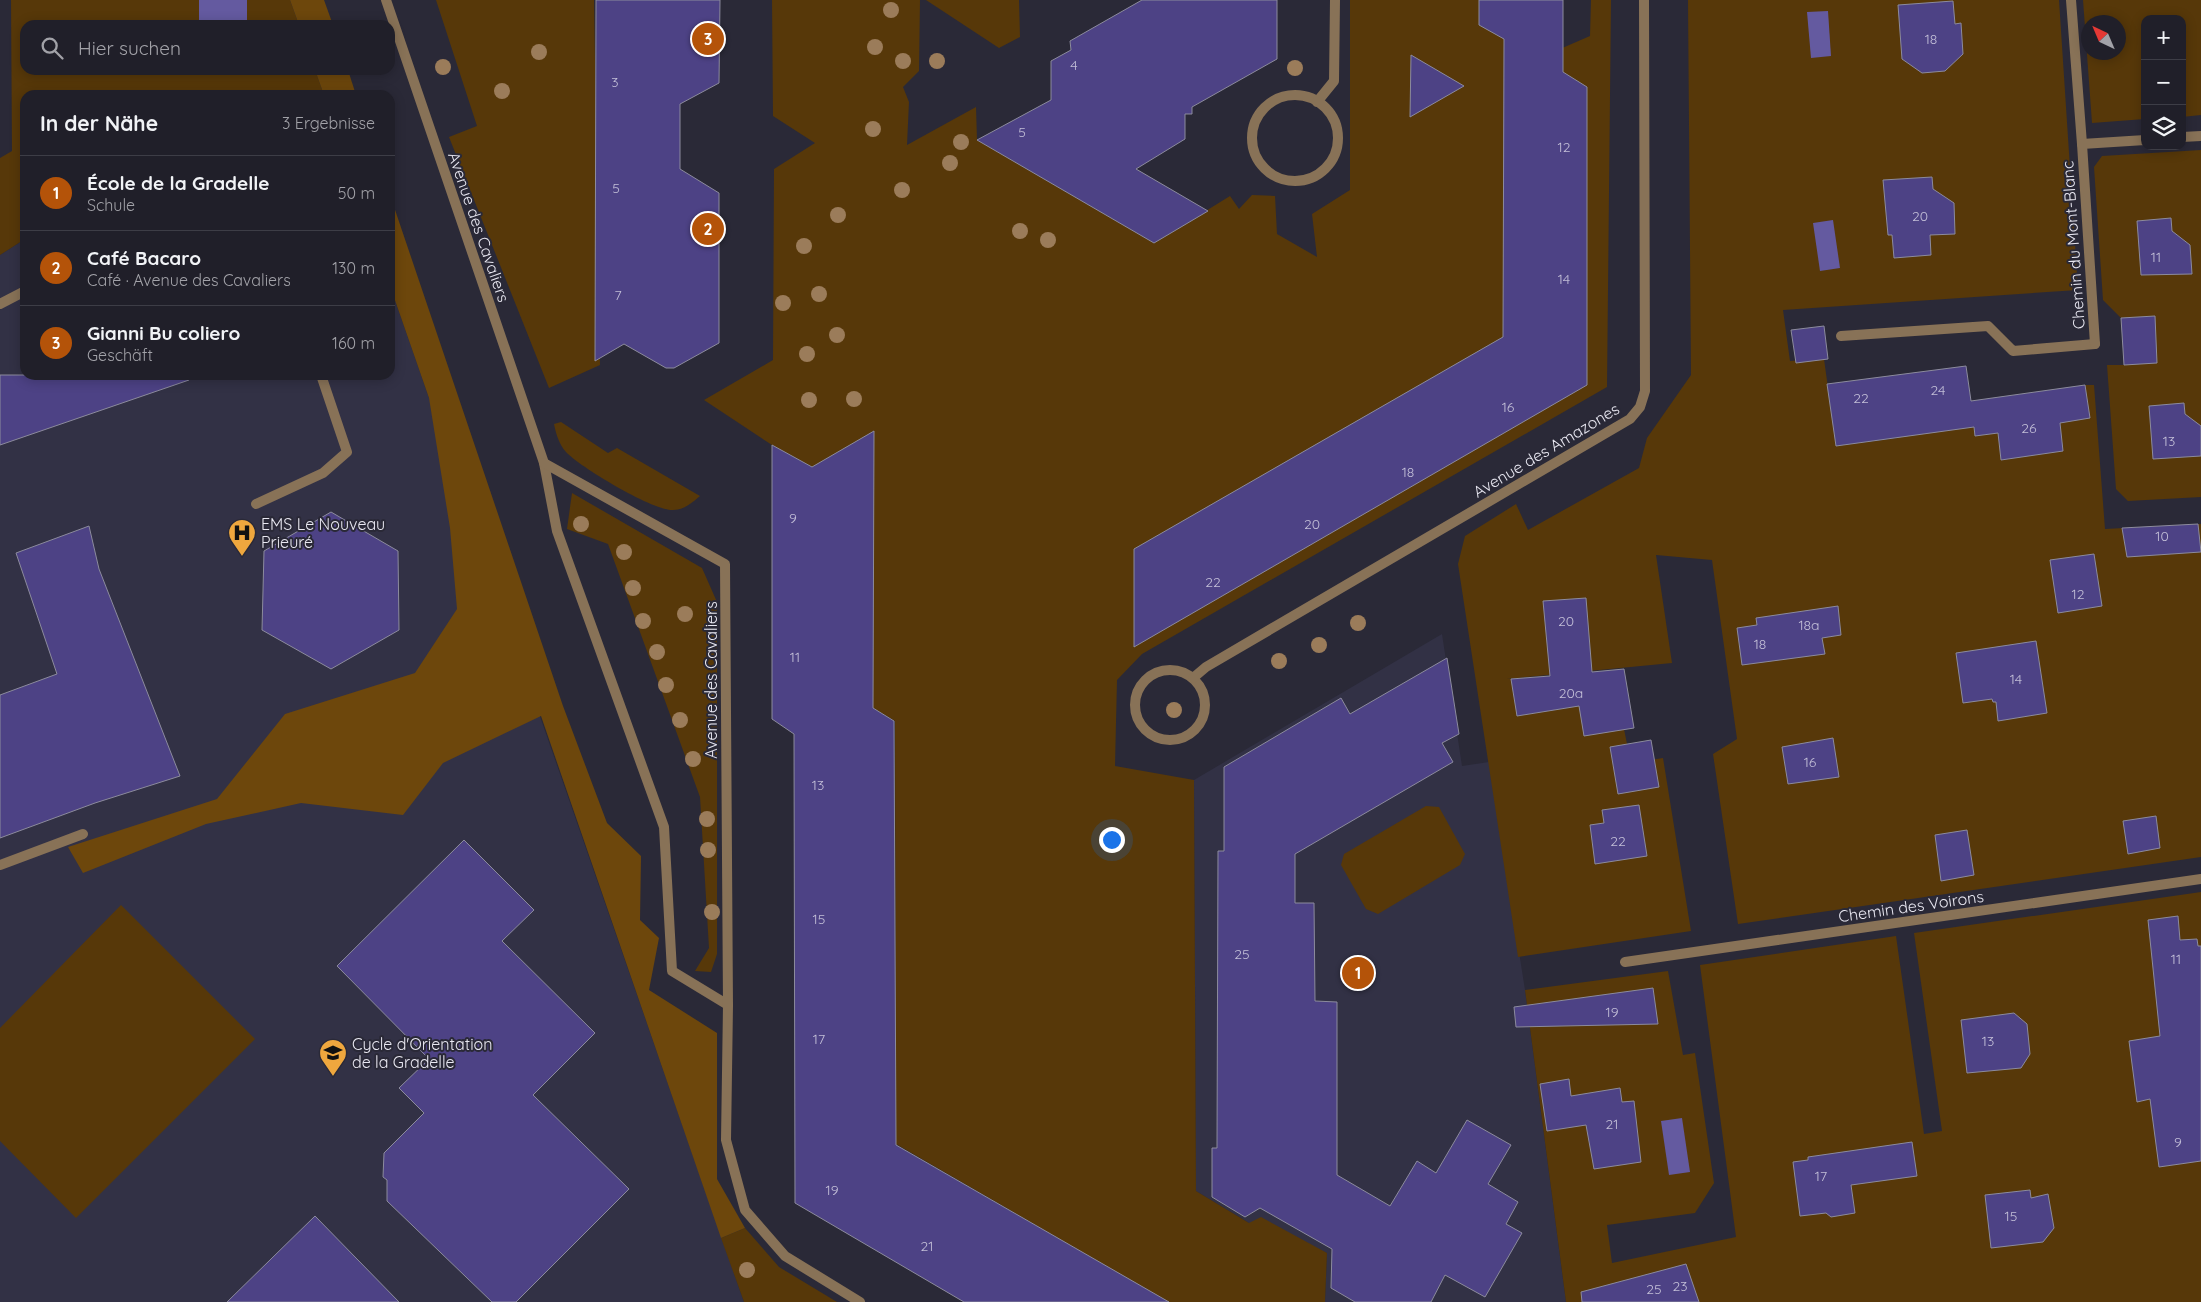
<!DOCTYPE html>
<html lang="de">
<head>
<meta charset="utf-8">
<style>
	body { margin:0; font-family:Quicksand,sans-serif; background:#282731; color:#f1f3f6 }
	.controls { position:absolute; right:15px; top:15px; display:grid; overflow:hidden; border-radius:10px; box-shadow:0 2px 12px #0003 }
	.controls button { width:45px; height:45px; display:grid; place-items:center; padding:0; border:0; border-bottom:1px solid #3d3d46; background:#201f29; color:#f1f3f6; font:25px sans-serif }
	.compass { position:absolute; left:2081px; top:15px; width:45px; height:45px; border-radius:50%; background:#201f29; box-shadow:0 2px 12px #0003; rotate:316deg }
	.you { position:absolute; left:1111px; top:839px; width:18px; height:18px; margin:-12px; border:4px solid #fff; border-radius:50%; background:#1a73e8; box-shadow:0 0 0 8px #1a73e833 }
	.badge { display:grid; place-items:center; width:32px; height:32px; border-radius:50%; background:#b45309; color:#fff; font-size:16px; font-weight:700 }
	.pin { position:absolute; translate:-50% -50%; border:2px solid #fff; box-shadow:0 1px 5px #0006 }
	.list { margin:0; padding:0; list-style:none }
	h2 { display:flex; justify-content:space-between; align-items:center; height:65px; margin:0; padding:0 20px; font-size:21px }
	h2 small { font-size:16px; font-weight:400; color:#a2a2a8 }
	.list li { display:grid; grid-template-columns:32px 1fr auto; gap:15px; align-items:center; box-sizing:border-box; height:75px; padding:0 20px; border-top:1px solid #3d3d46 }
	.list b { display:block; font-size:19px; white-space:nowrap }
	.list p { margin:0; font-size:16px; white-space:nowrap; color:#a2a2a8 }
	.list em { font-size:16px; font-style:normal; color:#a2a2a8 }
	.icon { flex:none; width:28px; height:28px; fill:none; stroke:currentColor; stroke-width:2; stroke-linecap:round; stroke-linejoin:round }
	.map { position:relative; flex:none; width:2201px; height:1302px; overflow:hidden }
	.search { position:absolute; background:#201f29; box-shadow:0 2px 12px #0003; left:20px; top:20px; width:375px; height:55px; display:flex; align-items:center; gap:12px; box-sizing:border-box; padding:0 18px; border-radius:15px; color:#a2a2a8; font-size:19px }
	.panel { position:absolute; background:#201f29; box-shadow:0 2px 12px #0003; left:20px; top:90px; width:375px; height:290px; border-radius:15px }
	.map>svg:first-child { display:block }
</style>
</head>
<body>
<div class="map">
<svg width="2201" height="1302" viewBox="0 0 2201 1302">
	<rect width="100%" height="100%" fill="#2a2937"/>
	<g fill="#323145">
		<path d="M 25,239 L 25,375 L 390,375 L 390,286 L 744,1302 L 0,1302 L 0,255 Z"/>
		<path d="M 1442,634 L 1462,766 L 1489,762 L 1525,990 L 1566,1302 L 1325,1302 L 1327,1253 L 1249,1223 L 1196,1191 L 1194,780 Z"/>
	</g>
	<g fill="#573809" fill-rule="evenodd">
		<path d="M 11,0 L 290,0 L 299,25 L 25,25 L 25,70 L 315,70 L 324,95 L 25,95 L 25,239 L 0,255 L 0,158 L 12,151 Z"/>
		<path d="M 436,0 L 594,0 L 600,365 L 549,388 L 449,137 L 477,126 Z"/>
		<path d="M 772,0 L 920,0 L 919,71 L 903,87 L 909,102 L 907,145 L 976,107 L 977,140 L 1154,243 L 1230,196 L 1239,209 L 1252,195 L 1275,196 L 1277,234 L 1317,257 L 1312,214 L 1350,190 L 1350,0 L 1561,0 L 1560,49 L 1590,36 L 1591,0 L 1611,0 L 1607,387 L 1142,654 L 1117,680 L 1115,766 L 1194,780 L 1196,1191 L 1249,1223 L 1261,1217 L 1327,1253 L 1325,1302 L 1168,1302 L 896,1144 L 895,721 L 873,708 L 812,467 L 772,445 L 704,400 L 773,360 L 774,169 L 815,143 L 773,116 Z"/>
		<path d="M 926,0 L 1019,0 L 1020,37 L 999,48 Z"/>
		<path d="M 1688,0 L 2059,0 L 2078,290 L 1783,310 L 1790,361 L 1824,359 L 1836,446 L 1898,438 L 1894,411 L 1912,435 L 1974,427 L 1975,436 L 1998,433 L 2002,460 L 2063,451 L 2060,423 L 2090,418 L 2085,385 L 2094,385 L 2105,529 L 2201,524 L 2201,857 L 1738,924 L 1713,754 L 1737,739 L 1712,560 L 1656,555 L 1672,663 L 1507,679 L 1511,679 L 1517,716 L 1579,706 L 1624,729 L 1627,744 L 1610,747 L 1613,766 L 1663,758 L 1691,931 L 1518,957 L 1458,564 L 1465,536 L 1516,504 L 1528,530 L 1639,468 L 1647,438 L 1691,375 Z"/>
		<path d="M 2083,0 L 2201,0 L 2201,115 L 2182,117 L 2182,19 L 2145,19 L 2145,119 L 2092,123 ZM 2088,22 L 2118,22 L 2118,52 L 2088,52 Z"/>
		<path d="M 2201,150 L 2201,497 L 2128,501 L 2116,489 L 2107,365 L 2124,365 L 2121,318 L 2103,300 L 2094,167 L 2102,156 Z"/>
		<path d="M 561,422 L 608,453 L 617,448 L 700,496 C 693,502 684,510 673,510 C 653,511 580,467 566,452 C 559,444 556,434 554,424 Z"/>
		<path d="M 572,493 L 702,568 L 717,602 L 717,954 L 711,972 L 695,971 L 709,948 L 700,797 L 608,544 L 567,529 Z"/>
		<path d="M 1426,806 L 1439,807 L 1465,854 L 1460,865 L 1378,914 L 1366,909 L 1341,865 L 1344,854 Z"/>
		<path d="M 2201,892 L 2201,1302 L 1566,1302 L 1525,990 L 1668,971 L 1683,1055 L 1695,1053 L 1714,1183 L 1695,1213 L 1607,1225 L 1612,1263 L 1736,1237 L 1700,965 L 1896,936 L 1924,1134 L 1942,1131 L 1914,933 Z"/>
		<path d="M 121,905 L 255,1039 L 76,1218 L 0,1141 L 0,1028 Z"/>
		<path d="M 745,1228 L 779,1267 L 837,1302 L 744,1302 L 721,1238 Z"/>
	</g>
	<g fill="#6d470c">
		<path d="M 290,0 L 324,0 L 333,25 L 299,25 Z"/>
		<path d="M 315,70 L 348,70 L 356,95 L 324,95 Z"/>
		<path d="M 390,195 L 563,706 L 607,823 L 641,856 L 640,920 L 659,938 L 649,990 L 717,1033 L 717,1179 L 745,1228 L 721,1238 L 541,716 L 443,763 L 403,815 L 301,803 L 206,824 L 83,873 L 68,847 L 217,799 L 285,714 L 415,673 L 457,609 L 450,528 L 429,398 L 390,286 Z"/>
	</g>
	<g fill="#645aa0">
		<rect x="199" y="0" width="48" height="25"/>
		<path d="M 1828,11 L 1831,56 L 1811,58 L 1807,12 Z"/>
		<path d="M 1833,220 L 1840,268 L 1820,271 L 1813,223 Z"/>
		<path d="M 1682,1118 L 1690,1172 L 1669,1175 L 1661,1121 Z"/>
	</g>
	<g fill="#4d4285" stroke="#8c8b9d">
		<path d="M 596,0 L 720,0 L 719,83 L 680,104 L 680,169 L 719,193 L 719,343 L 674,368 L 666,368 L 624,344 L 595,361 Z"/>
		<path d="M 1142,0 L 1277,0 L 1277,59 L 1192,107 L 1192,114 L 1185,114 L 1185,139 L 1136,169 L 1208,211 L 1154,243 L 977,140 L 1051,100 L 1051,61 L 1071,50 L 1070,41 Z"/>
		<path d="M 1479,0 L 1563,0 L 1563,72 L 1587,87 L 1587,385 L 1134,647 L 1134,549 L 1503,337 L 1504,39 L 1479,25 Z"/>
		<path d="M 1953,1 L 1955,24 L 1961,23 L 1963,54 L 1945,71 L 1922,73 L 1902,59 L 1898,5 Z"/>
		<path d="M 1411,55 L 1464,86 L 1410,117 Z"/>
		<path d="M 1932,177 L 1933,189 L 1954,203 L 1955,234 L 1930,235 L 1931,255 L 1894,258 L 1892,235 L 1888,235 L 1883,180 Z"/>
		<path d="M 2171,218 L 2172,231 L 2190,245 L 2192,274 L 2141,275 L 2137,221 Z"/>
		<path d="M 2155,316 L 2157,363 L 2124,365 L 2121,318 Z"/>
		<path d="M 1824,326 L 1828,359 L 1796,363 L 1791,330 Z"/>
		<path d="M 1966,366 L 1971,401 L 2085,385 L 2090,418 L 2060,423 L 2063,451 L 2001,460 L 1998,433 L 1975,436 L 1974,427 L 1836,446 L 1827,384 Z"/>
		<path d="M 0,375 L 188,375 L 189,380 L 0,445 Z"/>
		<path d="M 2184,403 L 2185,414 L 2201,426 L 2201,456 L 2153,459 L 2149,406 Z"/>
		<path d="M 874,431 L 873,708 L 894,721 L 896,1145 L 1169,1302 L 964,1302 L 795,1203 L 794,734 L 772,719 L 772,445 L 812,467 Z"/>
		<path d="M 331,512 L 398,551 L 399,630 L 331,669 L 262,630 L 264,551 Z"/>
		<path d="M 2198,524 L 2201,552 L 2127,557 L 2122,528 Z"/>
		<path d="M 89,526 L 99,569 L 180,776 L 95,803 L 0,838 L 0,695 L 57,674 L 16,553 Z"/>
		<path d="M 2094,554 L 2102,606 L 2058,613 L 2050,560 Z"/>
		<path d="M 1586,598 L 1592,672 L 1624,669 L 1634,728 L 1584,736 L 1579,706 L 1517,716 L 1511,679 L 1550,676 L 1543,601 Z"/>
		<path d="M 1838,606 L 1841,635 L 1822,638 L 1825,654 L 1742,665 L 1737,628 L 1757,625 L 1756,618 Z"/>
		<path d="M 2036,641 L 2047,713 L 1998,721 L 1996,702 L 1993,702 L 1992,699 L 1963,703 L 1956,653 Z"/>
		<path d="M 1447,658 L 1459,734 L 1442,743 L 1453,762 L 1295,854 L 1295,903 L 1314,903 L 1315,1001 L 1337,1002 L 1337,1175 L 1390,1206 L 1417,1161 L 1436,1173 L 1467,1120 L 1511,1145 L 1488,1184 L 1518,1202 L 1506,1224 L 1522,1233 L 1485,1297 L 1445,1275 L 1431,1302 L 1355,1302 L 1331,1288 L 1332,1249 L 1260,1208 L 1245,1217 L 1212,1197 L 1212,1148 L 1217,1148 L 1218,851 L 1224,851 L 1224,767 L 1341,698 L 1350,714 Z"/>
		<path d="M 1833,738 L 1839,777 L 1788,784 L 1782,747 Z"/>
		<path d="M 1651,740 L 1659,787 L 1618,794 L 1610,747 Z"/>
		<path d="M 1639,805 L 1647,856 L 1595,864 L 1590,825 L 1604,823 L 1602,810 Z"/>
		<path d="M 2156,816 L 2160,848 L 2128,854 L 2123,821 Z"/>
		<path d="M 1967,830 L 1974,875 L 1941,881 L 1935,835 Z"/>
		<path d="M 464,840 L 534,910 L 502,941 L 595,1033 L 533,1095 L 629,1189 L 516,1302 L 492,1302 L 387,1201 L 387,1180 L 383,1177 L 384,1153 L 424,1113 L 399,1088 L 429,1059 L 337,966 Z"/>
		<path d="M 2178,916 L 2180,940 L 2197,939 L 2198,946 L 2201,946 L 2201,1161 L 2159,1167 L 2150,1099 L 2137,1102 L 2129,1041 L 2160,1036 L 2148,920 Z"/>
		<path d="M 1653,988 L 1658,1024 L 1516,1027 L 1514,1007 Z"/>
		<path d="M 2014,1013 L 2027,1024 L 2030,1054 L 2021,1068 L 1967,1073 L 1961,1020 Z"/>
		<path d="M 1569,1079 L 1571,1096 L 1620,1088 L 1622,1102 L 1634,1101 L 1641,1162 L 1594,1169 L 1586,1125 L 1547,1131 L 1540,1084 Z"/>
		<path d="M 1912,1142 L 1917,1176 L 1851,1185 L 1855,1213 L 1831,1217 L 1826,1213 L 1800,1216 L 1793,1162 L 1808,1160 L 1808,1157 Z"/>
		<path d="M 2030,1190 L 2031,1198 L 2048,1194 L 2054,1228 L 2043,1242 L 1991,1248 L 1985,1195 Z"/>
		<path d="M 315,1216 L 399,1302 L 227,1302 Z"/>
		<path d="M 1686,1264 L 1699,1302 L 1582,1302 L 1581,1292 Z"/>
	</g>
	<g fill="none" stroke-linecap="round" stroke-linejoin="round">
		<path stroke="#887257" stroke-width="10" d="M 1841,336 L 1988,326 L 2013,351 L 2095,344"/>
		<g stroke="#887257" stroke-width="10">
			<path d="M 386,0 L 544,463 L 557,531 L 664,827 L 672,971 L 728,1005"/>
			<path d="M 2071,0 L 2082,144"/>
			<circle cx="1295" cy="138" r="43"/>
			<path d="M 1317,102 L 1334,81 L 1335,0"/>
			<path d="M 2182,137 L 2201,136"/>
			<path d="M 0,304 L 25,291"/>
			<path d="M 2095,344 L 2082,144 L 2145,140"/>
			<path d="M 544,463 L 725,564 L 728,1005 L 726,1140 L 745,1210 L 785,1256 L 860,1302"/>
			<path d="M 256,504 L 323,473 L 347,452 L 321,375"/>
			<circle cx="1170" cy="705" r="35"/>
			<path d="M 1193,678 L 1206,667 L 1630,419 L 1640,407 L 1645,391 L 1644,0"/>
			<path d="M 0,865 L 83,834"/>
			<path d="M 1625,962 L 2201,879"/>
		</g>
	</g>
	<g fill="#9b7c5a">
		<circle cx="891" cy="10" r="8"/>
		<circle cx="875" cy="47" r="8"/>
		<circle cx="539" cy="52" r="8"/>
		<circle cx="903" cy="61" r="8"/>
		<circle cx="937" cy="61" r="8"/>
		<circle cx="443" cy="67" r="8"/>
		<circle cx="1295" cy="68" r="8"/>
		<circle cx="502" cy="91" r="8"/>
		<circle cx="873" cy="129" r="8"/>
		<circle cx="961" cy="142" r="8"/>
		<circle cx="950" cy="163" r="8"/>
		<circle cx="902" cy="190" r="8"/>
		<circle cx="838" cy="215" r="8"/>
		<circle cx="1020" cy="231" r="8"/>
		<circle cx="1048" cy="240" r="8"/>
		<circle cx="804" cy="246" r="8"/>
		<circle cx="819" cy="294" r="8"/>
		<circle cx="783" cy="303" r="8"/>
		<circle cx="837" cy="335" r="8"/>
		<circle cx="807" cy="354" r="8"/>
		<circle cx="854" cy="399" r="8"/>
		<circle cx="809" cy="400" r="8"/>
		<circle cx="581" cy="524" r="8"/>
		<circle cx="624" cy="552" r="8"/>
		<circle cx="633" cy="588" r="8"/>
		<circle cx="685" cy="614" r="8"/>
		<circle cx="643" cy="621" r="8"/>
		<circle cx="1358" cy="623" r="8"/>
		<circle cx="1319" cy="645" r="8"/>
		<circle cx="657" cy="652" r="8"/>
		<circle cx="1279" cy="661" r="8"/>
		<circle cx="666" cy="685" r="8"/>
		<circle cx="1174" cy="710" r="8"/>
		<circle cx="680" cy="720" r="8"/>
		<circle cx="693" cy="759" r="8"/>
		<circle cx="707" cy="819" r="8"/>
		<circle cx="708" cy="850" r="8"/>
		<circle cx="712" cy="912" r="8"/>
		<circle cx="747" cy="1270" r="8"/>
	</g>
	<defs>
		<symbol id="hospital-pin" viewBox="-11 -11 22 30"><path d="M0 17L-7.5 6A9.5 9.5 0 1 1 7.5 6Z" fill="#efa73e" stroke="#2a2937"/><path d="M-5-5h3v3.5h4V-5h3V5h-3V1.5h-4V5h-3Z" fill="#111"/></symbol>
		<symbol id="school-pin" viewBox="-11 -11 22 30"><path d="M0 17L-7.5 6A9.5 9.5 0 1 1 7.5 6Z" fill="#efa73e" stroke="#2a2937"/><path d="M0-5L7-2L0 1L-7-2ZM-4 1L0 2.5L4 1V4Q0 6-4 4Z" fill="#111"/></symbol>
	</defs>
	<g fill-rule="evenodd">
		<use href="#hospital-pin" x="226" y="517" width="32" height="43"/>
		<use href="#school-pin" x="317" y="1037" width="32" height="43"/>
	</g>
	<g text-anchor="middle" dominant-baseline="central" stroke-width="4" stroke-linejoin="round" paint-order="stroke">
		<g font-size="14" fill="#c2bed7">
			<text x="1931" y="39">18</text>
			<text x="1074" y="65">4</text>
			<text x="615" y="82">3</text>
			<text x="1022" y="132">5</text>
			<text x="1564" y="147">12</text>
			<text x="616" y="188">5</text>
			<text x="1920" y="216">20</text>
			<text x="2156" y="257">11</text>
			<text x="1564" y="279">14</text>
			<text x="618" y="295">7</text>
			<text x="1938" y="390">24</text>
			<text x="1861" y="398">22</text>
			<text x="1508" y="407">16</text>
			<text x="2029" y="428">26</text>
			<text x="2169" y="441">13</text>
			<text x="1408" y="472">18</text>
			<text x="793" y="518">9</text>
			<text x="1312" y="524">20</text>
			<text x="2162" y="536">10</text>
			<text x="1213" y="582">22</text>
			<text x="2078" y="594">12</text>
			<text x="1566" y="621">20</text>
			<text x="1809" y="625">18a</text>
			<text x="1760" y="644">18</text>
			<text x="795" y="657">11</text>
			<text x="2016" y="679">14</text>
			<text x="1571" y="693">20a</text>
			<text x="1810" y="762">16</text>
			<text x="818" y="785">13</text>
			<text x="1618" y="841">22</text>
			<text x="819" y="919">15</text>
			<text x="1242" y="954">25</text>
			<text x="2176" y="959">11</text>
			<text x="1612" y="1012">19</text>
			<text x="819" y="1039">17</text>
			<text x="1988" y="1041">13</text>
			<text x="1612" y="1124">21</text>
			<text x="2178" y="1142">9</text>
			<text x="1821" y="1176">17</text>
			<text x="832" y="1190">19</text>
			<text x="2011" y="1216">15</text>
			<text x="927" y="1246">21</text>
			<text x="1680" y="1286">23</text>
			<text x="1654" y="1289">25</text>
		</g>
		<g font-size="16" fill="#e9e8f2" stroke="#2a2937">
			<text transform="translate(479 227) rotate(71)">Avenue des Cavaliers</text>
			<text transform="translate(2073 245) rotate(-94)">Chemin du Mont-Blanc</text>
			<text transform="translate(1546 450) rotate(-31)">Avenue des Amazones</text>
			<text transform="translate(711 680) rotate(-90)">Avenue des Cavaliers</text>
			<text transform="translate(1911 906) rotate(-8)">Chemin des Voirons</text>
		</g>
		<g font-size="16" fill="#e9e8f2" stroke="#2a2937" text-anchor="start">
			<text x="261" y="524">EMS Le Nouveau<tspan x="261" dy="18">Prieuré</tspan></text>
			<text x="352" y="1044">Cycle d'Orientation<tspan x="352" dy="18">de la Gradelle</tspan></text>
		</g>
	</g>
</svg>
<div class="controls">
<button>+</button>
<button>−</button>
<button><svg class="icon" aria-label="layers" viewBox="0 0 24 24"><path d="M12 4l9 5-9 5-9-5zM3 14l9 5 9-5"/></svg></button>
</div>
<svg class="compass" viewBox="-18 -18 36 36"><path d="M0-13l5 13h-10z" fill="#e53935"/><path d="M0 13l5-13h-10z" fill="#a2a2a8"/></svg>
<div class="you"></div>
<div class="pin badge" style="left:1358px;top:973px">1</div>
<div class="pin badge" style="left:708px;top:229px">2</div>
<div class="pin badge" style="left:708px;top:39px">3</div>
<div class="search"><svg class="icon" aria-label="search" viewBox="0 0 24 24"><circle cx="10" cy="10" r="6"/><path d="M15 15l6 6"/></svg>Hier suchen</div>
<section class="panel">
<h2>In der Nähe<small>3 Ergebnisse</small></h2>
<ul class="list">
<li><span class="badge">1</span><div><b>École de la Gradelle</b><p>Schule</p></div><em>50 m</em></li>
<li><span class="badge">2</span><div><b>Café Bacaro</b><p>Café · Avenue des Cavaliers</p></div><em>130 m</em></li>
<li><span class="badge">3</span><div><b>Gianni Bu coliero</b><p>Geschäft</p></div><em>160 m</em></li>
</ul>
</section>
</div>
</body>
</html>
